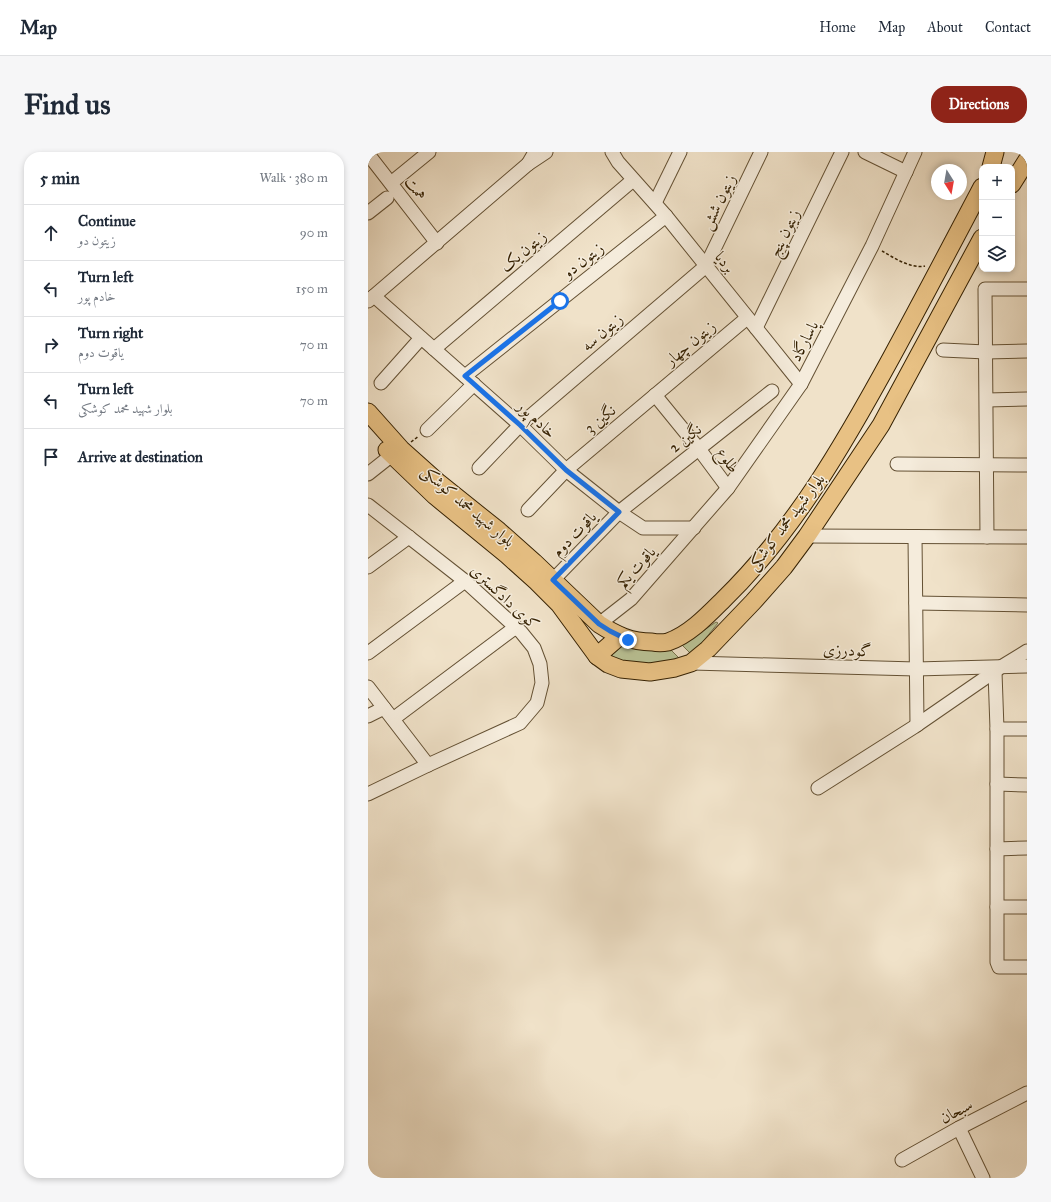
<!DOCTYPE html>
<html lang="en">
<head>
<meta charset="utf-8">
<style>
	body { margin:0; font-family:"IM FELL Great Primer",Amiri,serif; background:#f6f6f7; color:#1f2937 }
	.controls { position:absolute; right:12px; top:12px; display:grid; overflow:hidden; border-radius:8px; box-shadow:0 2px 6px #0003 }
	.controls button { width:36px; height:36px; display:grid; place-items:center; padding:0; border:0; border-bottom:1px solid #e0e1e3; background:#fff; color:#1f2937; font:20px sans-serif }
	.compass { position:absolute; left:563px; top:12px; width:36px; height:36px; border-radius:50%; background:#fff; box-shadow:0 2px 6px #0003; rotate:169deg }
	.stop { position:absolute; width:12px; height:12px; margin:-9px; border:3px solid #1a73e8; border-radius:50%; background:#fff }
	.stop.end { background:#1a73e8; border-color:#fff; box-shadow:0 1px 4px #0008 }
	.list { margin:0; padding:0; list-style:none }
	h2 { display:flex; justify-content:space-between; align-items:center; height:52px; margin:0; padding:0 16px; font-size:17px }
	h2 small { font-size:13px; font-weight:400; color:#747a83 }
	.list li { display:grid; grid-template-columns:26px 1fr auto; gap:12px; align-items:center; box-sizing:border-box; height:56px; padding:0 16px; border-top:1px solid #e0e1e3 }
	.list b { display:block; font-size:15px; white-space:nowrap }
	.list p { margin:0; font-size:13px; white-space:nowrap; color:#747a83 }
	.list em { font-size:13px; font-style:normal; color:#747a83 }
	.icon { flex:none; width:22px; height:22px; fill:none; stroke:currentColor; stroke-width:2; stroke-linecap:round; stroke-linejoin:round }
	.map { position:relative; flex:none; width:659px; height:1026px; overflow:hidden; border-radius:16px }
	header { display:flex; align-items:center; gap:24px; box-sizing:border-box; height:56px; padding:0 20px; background:#fff; border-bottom:1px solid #e0e1e3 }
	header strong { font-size:19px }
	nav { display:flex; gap:22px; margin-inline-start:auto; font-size:14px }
	.intro { display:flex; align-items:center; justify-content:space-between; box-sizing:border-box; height:96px; padding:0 24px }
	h1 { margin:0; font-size:28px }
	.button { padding:10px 18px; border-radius:16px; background:#8f2418; color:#fff; font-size:14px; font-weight:700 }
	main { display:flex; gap:24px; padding:0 24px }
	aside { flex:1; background:#fff; border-radius:16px; box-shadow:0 2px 6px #0003 }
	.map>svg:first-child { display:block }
</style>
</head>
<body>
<header>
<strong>Map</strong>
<nav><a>Home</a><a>Map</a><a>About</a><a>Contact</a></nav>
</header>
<div class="intro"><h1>Find us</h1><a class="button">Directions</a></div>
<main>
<aside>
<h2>5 min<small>Walk · 380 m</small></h2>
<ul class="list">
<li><svg class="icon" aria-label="ahead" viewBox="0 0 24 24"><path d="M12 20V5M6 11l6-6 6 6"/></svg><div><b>Continue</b><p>زیتون دو</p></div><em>90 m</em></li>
<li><svg class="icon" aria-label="left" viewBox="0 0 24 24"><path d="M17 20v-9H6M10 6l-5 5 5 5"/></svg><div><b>Turn left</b><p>خادم پور</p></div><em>150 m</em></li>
<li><svg class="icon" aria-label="right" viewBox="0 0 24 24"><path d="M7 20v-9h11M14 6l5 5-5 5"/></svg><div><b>Turn right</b><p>یاقوت دوم</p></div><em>70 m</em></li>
<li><svg class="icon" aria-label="left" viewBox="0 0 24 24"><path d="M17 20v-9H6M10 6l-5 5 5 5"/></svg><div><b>Turn left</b><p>بلوار شهید محمد کوشکی</p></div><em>70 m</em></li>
<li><svg class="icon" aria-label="arrive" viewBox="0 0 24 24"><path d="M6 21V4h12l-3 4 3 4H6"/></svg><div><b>Arrive at destination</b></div></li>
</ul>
</aside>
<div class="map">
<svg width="659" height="1026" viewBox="0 0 659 1026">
	<rect width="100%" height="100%" fill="#f0e2c9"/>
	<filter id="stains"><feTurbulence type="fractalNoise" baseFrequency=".005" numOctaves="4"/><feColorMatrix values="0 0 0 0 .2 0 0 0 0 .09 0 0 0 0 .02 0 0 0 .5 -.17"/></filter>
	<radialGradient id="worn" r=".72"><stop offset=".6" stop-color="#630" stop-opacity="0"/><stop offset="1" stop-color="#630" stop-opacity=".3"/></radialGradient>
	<g fill="#bac396" stroke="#78724c">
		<path d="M 348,470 L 350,471 L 324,503 L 314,493 Z"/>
		<path d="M 251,488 L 301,496 L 315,510 L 271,515 L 235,503 Z"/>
	</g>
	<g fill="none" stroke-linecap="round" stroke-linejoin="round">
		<defs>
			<g id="minor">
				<path d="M 167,0 L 160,12 L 178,0"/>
				<path d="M 244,0 L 250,10 L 298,64 L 433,232"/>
				<path d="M 497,0 L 538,20"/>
				<path d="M 0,2 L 69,91"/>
				<path d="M 23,31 L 61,0"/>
				<path d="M 287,51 L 312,0"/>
				<path d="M 0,61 L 19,46"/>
				<path d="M 6,144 L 152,273 L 198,318 L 251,360 L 275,376 L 326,376"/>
				<path d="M 0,149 L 160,12"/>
				<path d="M 388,176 L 474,0"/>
				<path d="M 66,197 L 265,28"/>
				<path d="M 575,198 L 618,200 L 659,199"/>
				<path d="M 97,224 L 298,64"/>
				<path d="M 13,231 L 53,186"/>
				<path d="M 287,243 L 331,297 L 360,336"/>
				<path d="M 619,248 L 659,247"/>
				<path d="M 59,278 L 106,232"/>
				<path d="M 529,312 L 659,313"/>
				<path d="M 111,316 L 152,273 L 338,114 L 393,0"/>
				<path d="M 0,322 L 24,303"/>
				<path d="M 0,353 L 97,429 L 153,480 L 166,496 L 172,512 L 174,531 L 169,551 L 152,571 L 60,613 L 0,642"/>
				<path d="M 160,358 L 198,318 L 379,166"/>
				<path d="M 439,384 L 659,385"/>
				<path d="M 547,385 L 549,573"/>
				<path d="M 619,385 L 617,137 L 659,137"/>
				<path d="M 0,415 L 41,385"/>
				<path d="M 185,428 L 251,360 L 404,239"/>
				<path d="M 548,451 L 659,453"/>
				<path d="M 231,472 L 263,447 L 360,336 L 433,232 L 504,94 L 547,0"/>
				<path d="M 0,501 L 97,429"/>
				<path d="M 324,511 L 548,517 L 659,514"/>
				<path d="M 627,520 L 629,577 L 629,810 L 631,815 L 659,815"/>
				<path d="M 0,535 L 60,613"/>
				<path d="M 0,564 L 16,556"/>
				<path d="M 25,567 L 148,475"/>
				<path d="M 629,577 L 659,577"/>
				<path d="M 629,632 L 659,633"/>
				<path d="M 450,636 L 546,575 L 633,515 L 659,499"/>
				<path d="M 629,697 L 659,696"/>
				<path d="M 629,755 L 659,755"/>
				<path d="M 591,976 L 615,1026"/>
				<path d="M 534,1008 L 591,976 L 659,941"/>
			</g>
			<g id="major">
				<path d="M 623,15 L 627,0"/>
				<path d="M 644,32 L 659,8"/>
				<path d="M 0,260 L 33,297 L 71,331 L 131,379 L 166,410 L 231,472 C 248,483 263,490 284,490 C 289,491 295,491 300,490 C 321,483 340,463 355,448 C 426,379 476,292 523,206 C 554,149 584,92 614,35"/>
				<path d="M 19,298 L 67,344 L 139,403 L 169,430 L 191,452 L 229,504 L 240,512 L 253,517 L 282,520 L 307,516 L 323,511 L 340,497 L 385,450 L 416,415 L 439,384 L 513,273 L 614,86"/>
				<path d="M 229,504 L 252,484"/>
			</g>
		</defs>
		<use href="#minor" stroke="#645134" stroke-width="15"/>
		<use href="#major" stroke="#352102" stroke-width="19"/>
		<g stroke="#352102" stroke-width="1.5" stroke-dasharray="3 2" stroke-linecap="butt">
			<path d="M 514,99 C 526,106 543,117 557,114"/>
			<path d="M 43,290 L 51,284"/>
		</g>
		<use href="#minor" stroke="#f5ecdc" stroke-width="13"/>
		<use href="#major" stroke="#e8c184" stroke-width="17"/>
	</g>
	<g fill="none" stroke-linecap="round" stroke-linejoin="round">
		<path stroke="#1a73e8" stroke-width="5" d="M 192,149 L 97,224 L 152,273 L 198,318 L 251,360 L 185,428 L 231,472 L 242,479 L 260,488"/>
	</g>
	<g text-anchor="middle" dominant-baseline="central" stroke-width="3" stroke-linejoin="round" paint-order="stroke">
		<g font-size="16" fill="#352102" stroke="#f5ecdc">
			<text transform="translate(48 36) rotate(52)">همت</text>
			<text transform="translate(350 50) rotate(-64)">زیتون شش</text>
			<text transform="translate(416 81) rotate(-64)">زیتون پنج</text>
			<text transform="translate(155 99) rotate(-40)">زیتون یک</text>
			<text transform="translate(215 108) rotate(-38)">زیتون دو</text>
			<text transform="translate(357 110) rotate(52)">بردیا</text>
			<text transform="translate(234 180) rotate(-41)">زیتون سه</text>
			<text transform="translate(436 189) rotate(-63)">پاسارگاد</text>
			<text transform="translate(322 191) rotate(-40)">زیتون چهار</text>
			<text transform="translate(169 267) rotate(43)">خادم پور</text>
			<text transform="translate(232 267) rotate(-40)">نگین 3</text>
			<text transform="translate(317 286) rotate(-38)">نگین 2</text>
			<text transform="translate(360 308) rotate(54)">طلوع</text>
			<text transform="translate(100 354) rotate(40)">بلوار شهید محمد کوشکی</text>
			<text transform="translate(418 370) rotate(-53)">بلوار شهید محمد کوشکی</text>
			<text transform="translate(206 382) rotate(-46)">یاقوت دوم</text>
			<text transform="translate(268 415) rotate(-48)">یاقوت یکم</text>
			<text transform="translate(137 445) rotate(43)">کوی دادگستری</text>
			<text transform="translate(479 498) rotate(2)">گودرزی</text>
			<text transform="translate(588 959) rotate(-28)">سبحان</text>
		</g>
	</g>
	<rect width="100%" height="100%" filter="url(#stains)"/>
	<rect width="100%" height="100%" fill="url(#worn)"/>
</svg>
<div class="controls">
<button>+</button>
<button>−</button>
<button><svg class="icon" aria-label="layers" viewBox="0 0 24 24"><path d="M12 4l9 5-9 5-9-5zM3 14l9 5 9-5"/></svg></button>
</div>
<svg class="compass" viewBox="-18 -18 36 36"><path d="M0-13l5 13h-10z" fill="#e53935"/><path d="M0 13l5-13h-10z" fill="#747a83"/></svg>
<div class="stop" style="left:192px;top:149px"></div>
<div class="stop end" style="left:260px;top:488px"></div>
</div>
</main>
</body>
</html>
